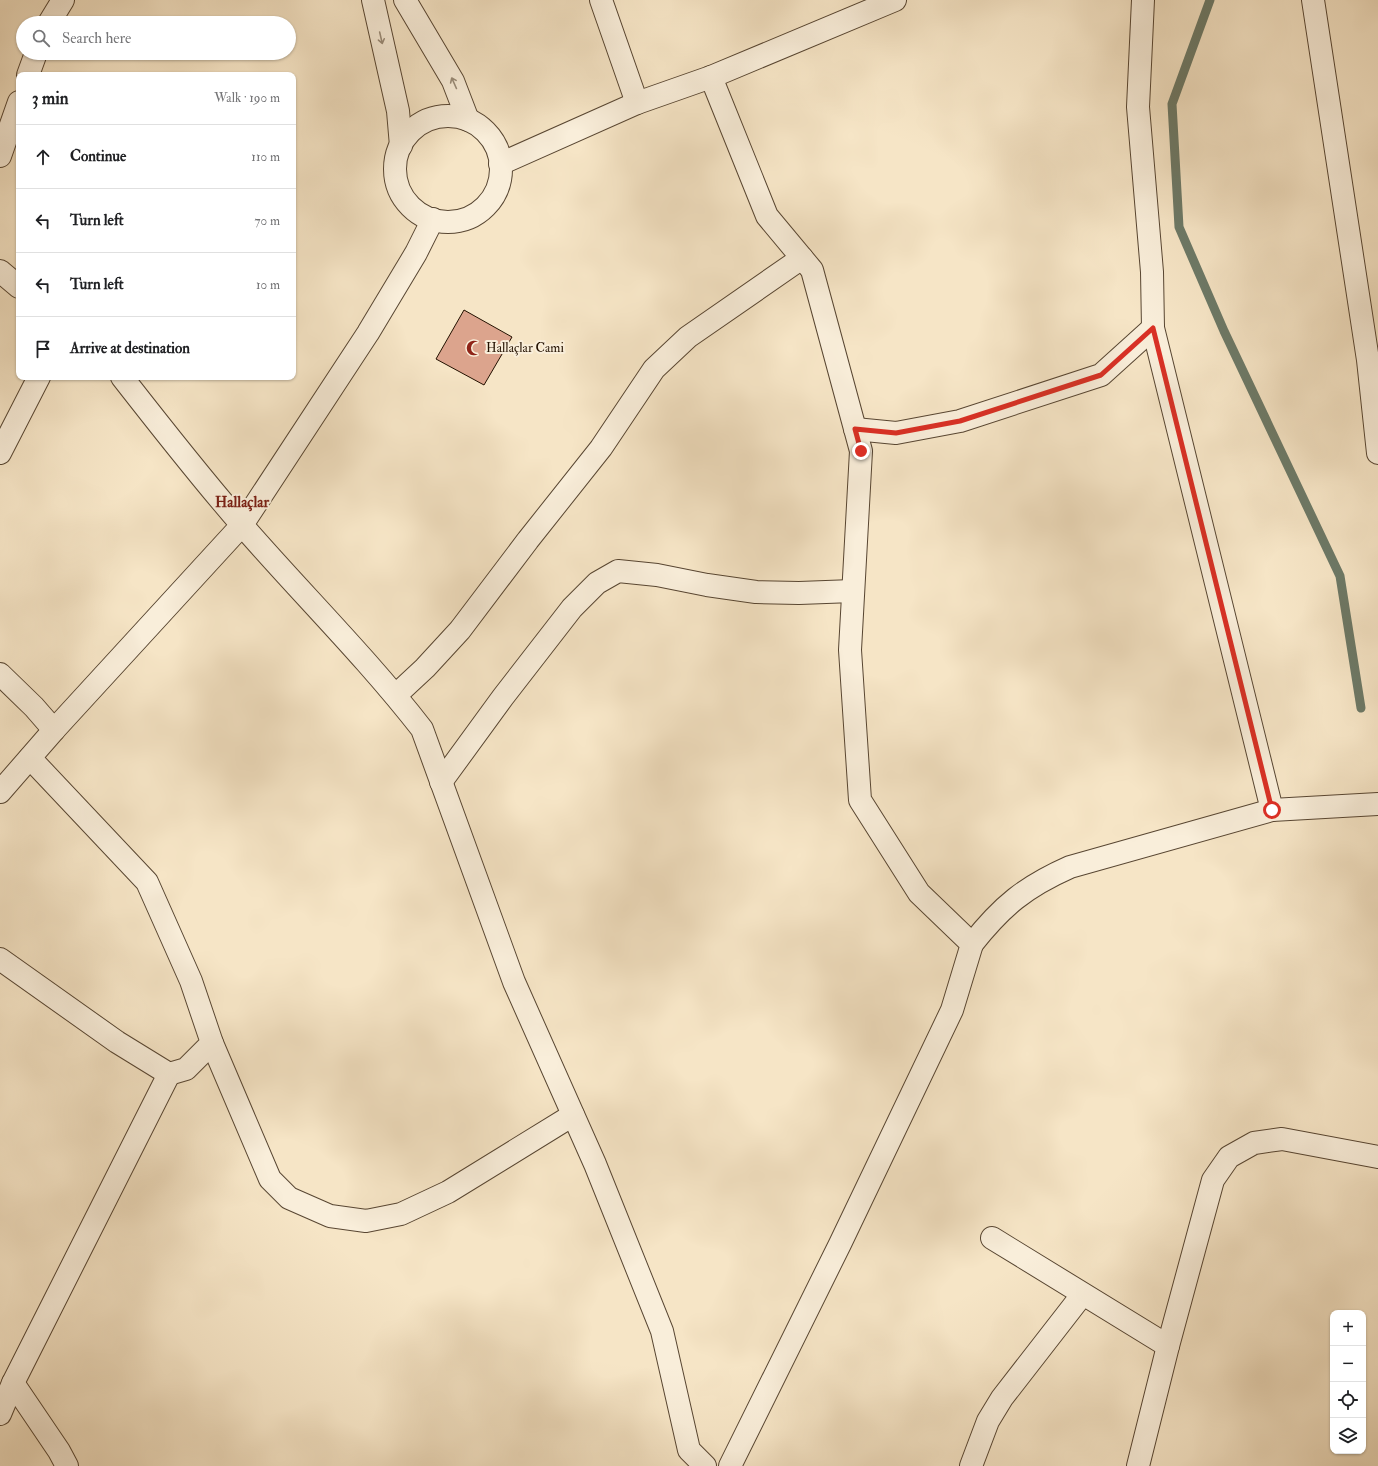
<!DOCTYPE html>
<html lang="en">
<head>
<meta charset="utf-8">
<style>
	body { margin:0; font-family:"IM FELL Double Pica",serif; background:#f2f2f2; color:#202124 }
	.controls { position:absolute; right:12px; bottom:12px; display:grid; overflow:hidden; border-radius:8px; box-shadow:0 1px 3px #0004 }
	.controls button { width:36px; height:36px; display:grid; place-items:center; padding:0; border:0; border-bottom:1px solid #e0e0e0; background:#fff; color:#202124; font:20px sans-serif }
	.stop { position:absolute; width:12px; height:12px; margin:-9px; border:3px solid #d93025; border-radius:50%; background:#fff }
	.stop.end { background:#d93025; border-color:#fff; box-shadow:0 1px 4px #0008 }
	.list { margin:0; padding:0; list-style:none }
	h2 { display:flex; justify-content:space-between; align-items:center; height:52px; margin:0; padding:0 16px; font-size:17px }
	h2 small { font-size:13px; font-weight:400; color:#757577 }
	.list li { display:grid; grid-template-columns:26px 1fr auto; gap:12px; align-items:center; box-sizing:border-box; height:64px; padding:0 16px; border-top:1px solid #e0e0e0 }
	.list b { display:block; font-size:15px; white-space:nowrap }
	.list em { font-size:13px; font-style:normal; color:#757577 }
	.icon { flex:none; width:22px; height:22px; fill:none; stroke:currentColor; stroke-width:2; stroke-linecap:round; stroke-linejoin:round }
	.map { position:relative; flex:none; width:1378px; height:1466px; overflow:hidden }
	.search { position:absolute; background:#fff; box-shadow:0 1px 3px #0004; left:16px; top:16px; width:280px; height:44px; display:flex; align-items:center; gap:10px; box-sizing:border-box; padding:0 14px; border-radius:22px; color:#757577; font-size:15px }
	.panel { position:absolute; background:#fff; box-shadow:0 1px 3px #0004; left:16px; top:72px; width:280px; height:308px; border-radius:8px }
	.map>svg:first-child { display:block }
</style>
</head>
<body>
<div class="map">
<svg width="1378" height="1466" viewBox="0 0 1378 1466">
	<rect width="100%" height="100%" fill="#f6e5c6"/>
	<filter id="stains"><feTurbulence type="fractalNoise" baseFrequency=".005" numOctaves="4"/><feColorMatrix values="0 0 0 0 .2 0 0 0 0 .09 0 0 0 0 .02 0 0 0 .5 -.17"/></filter>
	<radialGradient id="worn" r=".72"><stop offset=".6" stop-color="#630" stop-opacity="0"/><stop offset="1" stop-color="#630" stop-opacity=".3"/></radialGradient>
	<g fill="none" stroke-linecap="round" stroke-linejoin="round">
		<path stroke="#6d7a68" stroke-width="9" d="M 1210,0 L 1172,104 L 1179,227 L 1224,331 L 1340,576 L 1361,708"/>
	</g>
	<path fill="#dca48d" stroke="#231100" d="M 464,310 L 512,337 L 484,385 L 436,359 Z"/>
	<g fill="none" stroke-linecap="round" stroke-linejoin="round">
		<defs>
			<g id="minor">
				<path d="M 373,0 L 398,111 L 401,146"/>
				<path d="M 405,0 L 453,81 L 468,120"/>
				<path d="M 601,0 L 637,103"/>
				<path d="M 1143,0 L 1138,107 L 1152,272 L 1153,328 L 1272,810 L 1378,804"/>
				<path d="M 1313,0 L 1368,360 L 1378,453"/>
				<path d="M 49,23 L 63,0"/>
				<path d="M 28,75 L 36,53"/>
				<path d="M 711,77 L 767,216 L 812,270 L 861,451 L 850,650 L 860,800 L 919,893 L 972,944 L 952,1010 L 840,1244 L 730,1466"/>
				<circle cx="448" cy="169" r="53"/>
				<path d="M 0,156 L 19,102"/>
				<path d="M 500,164 L 637,103 L 711,77 L 895,0"/>
				<path d="M 0,271 L 19,287"/>
				<path d="M 122,377 C 161,427 200,477 242,525 C 301,593 366,657 422,729 L 514,982 L 595,1164 L 662,1331 L 689,1450 L 705,1466"/>
				<path d="M 855,429 L 896,433 L 960,421 L 1101,375 L 1153,328"/>
				<path d="M 0,453 L 39,377"/>
				<path d="M 0,674 L 34,707 L 54,730"/>
				<path d="M 396,695 L 425,668 L 460,630 L 528,540 L 601,448 L 654,369 L 688,337 L 802,258"/>
				<path d="M 441,782 L 503,697 L 572,608 L 597,583 L 618,571 L 657,575 L 707,585 L 756,592 L 799,593 L 853,591"/>
				<path d="M 0,792 L 54,730 L 242,525 L 368,333 L 416,253 L 433,219"/>
				<path d="M 972,944 C 1002,906 1025,887 1070,867 L 1272,810"/>
				<path d="M 0,959 L 117,1042 L 169,1074 L 186,1069 L 212,1043 L 191,981 L 147,882 L 30,758"/>
				<path d="M 212,1043 L 270,1179 L 289,1198 L 330,1216 L 366,1221 L 401,1214 L 448,1192 L 573,1115"/>
				<path d="M 992,1238 L 1168,1346"/>
				<path d="M 13,1383 L 59,1451 L 67,1466"/>
				<path d="M 0,1414 L 13,1383 L 169,1074"/>
				<path d="M 971,1466 L 988,1421 L 1002,1398 L 1082,1295"/>
				<path d="M 1138,1466 L 1168,1346 L 1213,1180 L 1229,1157 L 1254,1143 L 1282,1139 L 1378,1157"/>
			</g>
		</defs>
		<use href="#minor" stroke="#584632" stroke-width="24"/>
		<use href="#minor" stroke="#f9eeda" stroke-width="22"/>
	</g>
	<defs><path id="oneway-shaft" d="M-6 0H5M1.5-3L5.5 0L1.5 3" fill="none" stroke-width="1.6" stroke-linecap="round" stroke-linejoin="round"/></defs>
	<g stroke="#998b78">
		<use href="#oneway-shaft" transform="translate(381 38) rotate(77)"/>
		<use href="#oneway-shaft" transform="translate(454 83) rotate(-114)"/>
	</g>
	<g fill="none" stroke-linecap="round" stroke-linejoin="round">
		<path stroke="#d93025" stroke-width="5" d="M 861,451 L 855,429 L 896,433 L 960,421 L 1101,375 L 1153,328 L 1272,810"/>
	</g>
	<defs>
		<symbol id="mosque-bare" viewBox="-9 -9 18 18"><path d="M3.5-4.9A6 6 0 1 0 3.5 4.9A5 5 0 1 1 3.5-4.9Z" fill="#8f2418" stroke="#f9eeda" stroke-width="2.5" paint-order="stroke"/></symbol>
	</defs>
	<g fill-rule="evenodd">
		<use href="#mosque-bare" x="463" y="337" width="22" height="22"/>
	</g>
	<g text-anchor="middle" dominant-baseline="central" stroke-width="4" stroke-linejoin="round" paint-order="stroke">
		<g font-size="13" fill="#231100" stroke="#f9eeda" text-anchor="start">
			<text x="486" y="348">Hallaçlar Cami</text>
		</g>
		<g font-size="15" font-weight="bold" fill="#7a1f14" stroke="#f9eeda">
			<text x="242" y="502">Hallaçlar</text>
		</g>
	</g>
	<rect width="100%" height="100%" filter="url(#stains)"/>
	<rect width="100%" height="100%" fill="url(#worn)"/>
</svg>
<div class="controls">
<button>+</button>
<button>−</button>
<button><svg class="icon" aria-label="locate" viewBox="0 0 24 24"><circle cx="12" cy="12" r="6"/><path d="M12 2v4M12 18v4M2 12h4M18 12h4"/></svg></button>
<button><svg class="icon" aria-label="layers" viewBox="0 0 24 24"><path d="M12 4l9 5-9 5-9-5zM3 14l9 5 9-5"/></svg></button>
</div>
<div class="stop" style="left:1272px;top:810px"></div>
<div class="stop end" style="left:861px;top:451px"></div>
<div class="search"><svg class="icon" aria-label="search" viewBox="0 0 24 24"><circle cx="10" cy="10" r="6"/><path d="M15 15l6 6"/></svg>Search here</div>
<section class="panel">
<h2>3 min<small>Walk · 190 m</small></h2>
<ul class="list">
<li><svg class="icon" aria-label="ahead" viewBox="0 0 24 24"><path d="M12 20V5M6 11l6-6 6 6"/></svg><div><b>Continue</b></div><em>110 m</em></li>
<li><svg class="icon" aria-label="left" viewBox="0 0 24 24"><path d="M17 20v-9H6M10 6l-5 5 5 5"/></svg><div><b>Turn left</b></div><em>70 m</em></li>
<li><svg class="icon" aria-label="left" viewBox="0 0 24 24"><path d="M17 20v-9H6M10 6l-5 5 5 5"/></svg><div><b>Turn left</b></div><em>10 m</em></li>
<li><svg class="icon" aria-label="arrive" viewBox="0 0 24 24"><path d="M6 21V4h12l-3 4 3 4H6"/></svg><div><b>Arrive at destination</b></div></li>
</ul>
</section>
</div>
</body>
</html>
